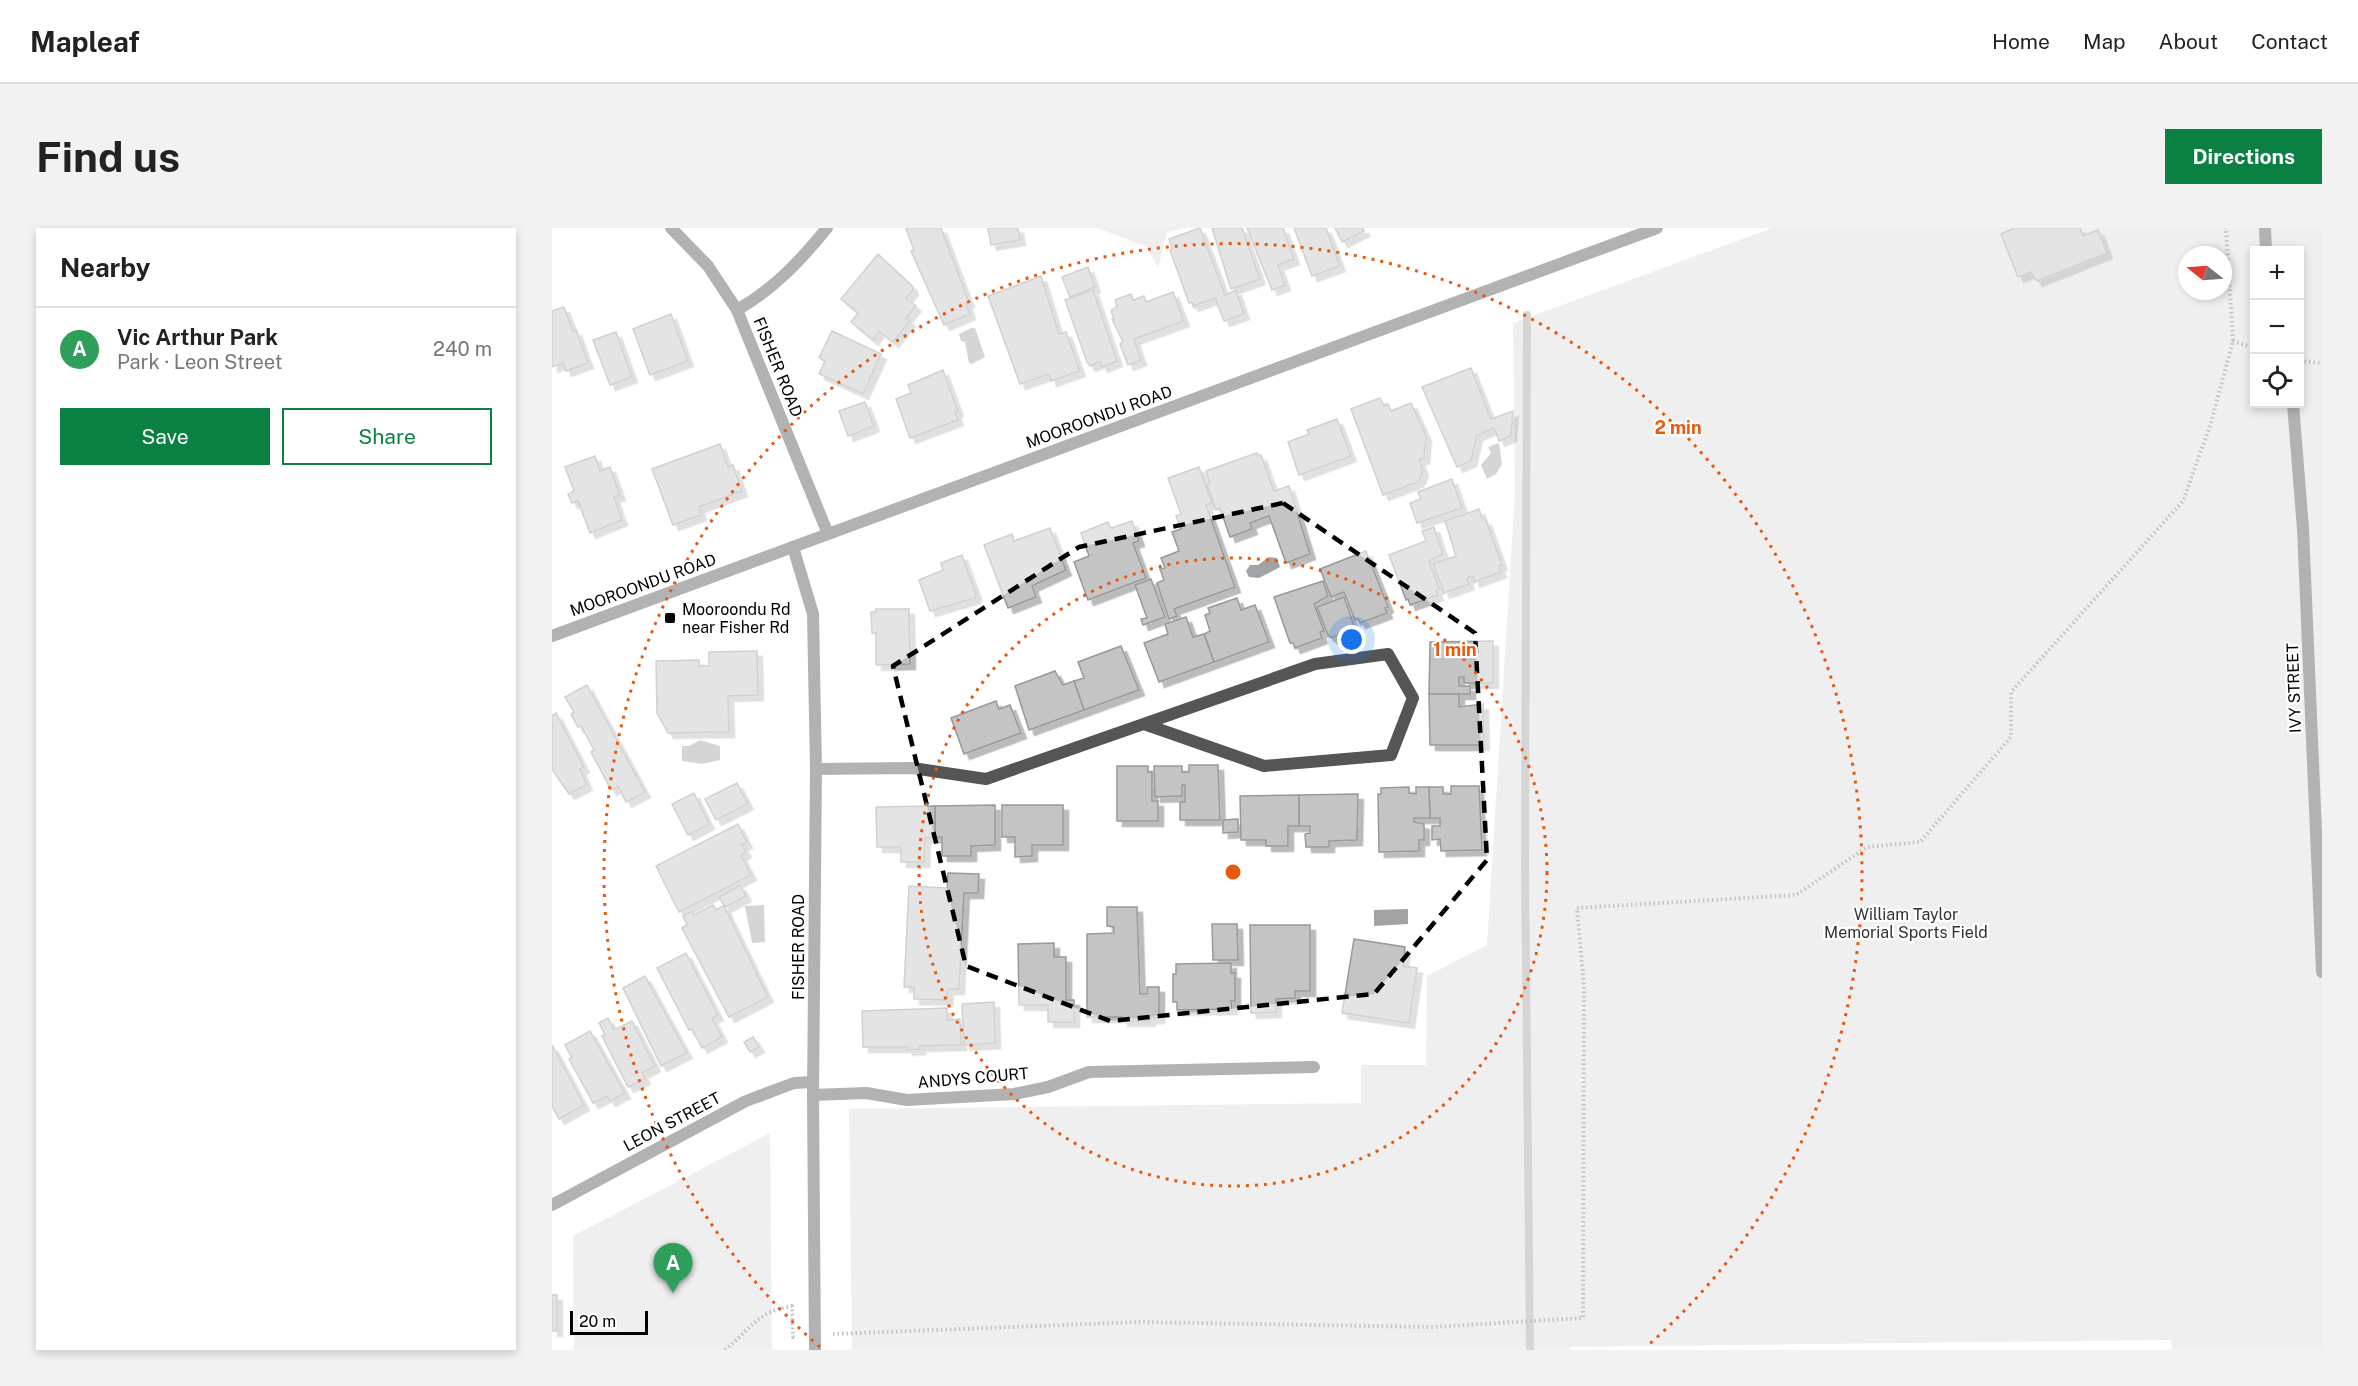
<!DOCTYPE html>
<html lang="en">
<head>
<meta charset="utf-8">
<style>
	body { margin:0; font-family:"Public Sans",sans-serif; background:#f2f2f2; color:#222 }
	.controls { position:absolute; right:18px; top:18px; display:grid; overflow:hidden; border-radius:0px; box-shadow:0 3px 9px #0003 }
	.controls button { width:54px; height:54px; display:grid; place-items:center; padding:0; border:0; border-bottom:2px solid #e0e0e0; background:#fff; color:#222; font:30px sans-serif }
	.compass { position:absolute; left:1626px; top:18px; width:54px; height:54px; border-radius:50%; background:#fff; box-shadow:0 3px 9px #0003; rotate:287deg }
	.scale { position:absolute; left:18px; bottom:15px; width:78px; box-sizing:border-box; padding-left:6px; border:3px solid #000; border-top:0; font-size:16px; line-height:21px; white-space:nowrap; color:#000; -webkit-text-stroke:4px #fff; paint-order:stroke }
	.you { position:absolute; left:800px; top:412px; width:21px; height:21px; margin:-15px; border:4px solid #fff; border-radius:50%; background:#1a73e8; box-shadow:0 0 0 9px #1a73e833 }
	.badge { display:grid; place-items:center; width:39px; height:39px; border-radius:50%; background:#0b8043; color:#fff; font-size:20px; font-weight:700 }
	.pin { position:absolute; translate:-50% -50px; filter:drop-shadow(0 2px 3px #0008) }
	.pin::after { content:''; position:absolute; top:32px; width:21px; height:18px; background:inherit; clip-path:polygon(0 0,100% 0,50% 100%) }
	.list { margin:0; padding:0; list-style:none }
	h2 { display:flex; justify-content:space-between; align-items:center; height:78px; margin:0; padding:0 24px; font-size:26px }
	h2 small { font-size:20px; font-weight:400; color:#767676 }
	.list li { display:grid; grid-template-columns:39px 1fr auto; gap:18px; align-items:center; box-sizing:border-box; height:84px; padding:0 24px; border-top:2px solid #e0e0e0 }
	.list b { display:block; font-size:22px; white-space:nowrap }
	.list p { margin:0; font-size:20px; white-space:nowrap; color:#767676 }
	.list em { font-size:20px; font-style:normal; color:#767676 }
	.actions { display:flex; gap:12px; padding:18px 24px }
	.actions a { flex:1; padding:14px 0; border:2px solid #0b8043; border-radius:0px; text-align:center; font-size:21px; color:#0b8043 }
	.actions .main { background:#0b8043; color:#fff }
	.icon { flex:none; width:33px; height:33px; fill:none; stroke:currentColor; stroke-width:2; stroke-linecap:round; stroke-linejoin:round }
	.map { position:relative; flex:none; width:1770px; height:1122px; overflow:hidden; border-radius:0px }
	header { display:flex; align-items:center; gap:36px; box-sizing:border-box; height:84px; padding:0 30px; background:#fff; border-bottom:2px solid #e0e0e0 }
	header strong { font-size:28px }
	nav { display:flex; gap:33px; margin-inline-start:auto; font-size:21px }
	.intro { display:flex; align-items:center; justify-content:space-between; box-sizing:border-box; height:144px; padding:0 36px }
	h1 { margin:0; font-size:42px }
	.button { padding:15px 27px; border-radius:0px; background:#0b8043; color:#fff; font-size:21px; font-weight:700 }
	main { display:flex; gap:36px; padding:0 36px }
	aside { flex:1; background:#fff; border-radius:0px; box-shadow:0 3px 9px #0003 }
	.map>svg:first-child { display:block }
</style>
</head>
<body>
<header>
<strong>Mapleaf</strong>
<nav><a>Home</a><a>Map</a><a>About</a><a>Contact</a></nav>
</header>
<div class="intro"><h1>Find us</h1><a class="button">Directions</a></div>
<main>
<aside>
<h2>Nearby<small></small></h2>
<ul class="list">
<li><span class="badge" style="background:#2e9e5b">A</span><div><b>Vic Arthur Park</b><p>Park · Leon Street</p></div><em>240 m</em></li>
</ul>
<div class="actions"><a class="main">Save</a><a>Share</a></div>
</aside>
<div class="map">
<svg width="1770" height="1122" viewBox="0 0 1770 1122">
	<defs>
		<filter id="shadow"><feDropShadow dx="5.5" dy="5.5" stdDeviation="0" flood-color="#0004"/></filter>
	</defs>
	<rect width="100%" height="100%" fill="#fff"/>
	<g fill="#dcdcdc" fill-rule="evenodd">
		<path d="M 546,0 L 632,0 L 615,4 L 606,40 L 595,19 Z"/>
		<path d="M 1220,0 L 1770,0 L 1770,1122 L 1620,1122 L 1619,1112 L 1018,1119 L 1018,1122 L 300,1122 L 297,881 L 809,875 L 809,837 L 874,837 L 875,748 L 935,717 L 963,265 L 961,95 ZM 1702,22 L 1748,22 L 1748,176 L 1702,176 ZM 1635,27 L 1671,27 L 1671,63 L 1635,63 Z"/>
		<path d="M 218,905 L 220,1122 L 22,1122 L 21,1008 Z"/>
	</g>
	<g fill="#a3a3a3">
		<path d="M 419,100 L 423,100 L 433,129 L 420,136 L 417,135 L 413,114 L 409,113 L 407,106 Z"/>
		<path d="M 947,215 L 950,236 L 944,246 L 935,251 L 929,237 L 939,225 L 936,219 Z"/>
		<path d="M 717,329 L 725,330 L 728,339 L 707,350 L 697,349 L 694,343 L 698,337 L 706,337 Z"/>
		<path d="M 148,512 L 168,518 L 168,532 L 150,536 L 130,533 L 130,518 L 137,518 Z"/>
		<path d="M 212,677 L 213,714 L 200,715 L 193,678 Z"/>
		<path d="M 856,681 L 856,696 L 822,698 L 822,682 Z"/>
	</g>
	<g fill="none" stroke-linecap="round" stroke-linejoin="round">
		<path stroke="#a3a3a3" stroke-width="8" d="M 975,87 L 973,639 L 978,1122"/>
	</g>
	<g fill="#c4c4c4" stroke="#999" stroke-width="1.5" filter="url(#shadow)">
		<path d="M 358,0 L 389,0 L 417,74 L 414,75 L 418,86 L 392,97 L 359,23 L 362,22 L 354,1 Z"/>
		<path d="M 436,0 L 466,0 L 468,12 L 439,17 Z"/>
		<path d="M 648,0 L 673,67 L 684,62 L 692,86 L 672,93 L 663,70 L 641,78 L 640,74 L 637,75 L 618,22 L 620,21 L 617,11 Z"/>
		<path d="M 660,0 L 690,0 L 708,51 L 679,61 Z"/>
		<path d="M 695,0 L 731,0 L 742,31 L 726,37 L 733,57 L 720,62 Z"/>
		<path d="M 742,0 L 774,0 L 788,38 L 760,48 Z"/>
		<path d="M 783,0 L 811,0 L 812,3 L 790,14 Z"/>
		<path d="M 1528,0 L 1531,8 L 1546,2 L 1555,25 L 1485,53 L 1479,44 L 1466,49 L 1449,6 L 1463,0 Z"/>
		<path d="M 326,26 L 360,58 L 361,62 L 354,70 L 364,78 L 354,90 L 358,93 L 341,114 L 327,103 L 321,112 L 299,94 L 306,85 L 289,71 Z"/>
		<path d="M 536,39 L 543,59 L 518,69 L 510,49 Z"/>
		<path d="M 489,48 L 507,106 L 514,104 L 528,143 L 499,153 L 497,146 L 468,156 L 436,68 Z"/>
		<path d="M 541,62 L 565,133 L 550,139 L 548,134 L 538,138 L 535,134 L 513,72 Z"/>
		<path d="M 621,64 L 632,93 L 582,111 L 589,132 L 576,137 L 568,116 L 571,114 L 560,91 L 562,91 L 559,83 L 565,78 L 563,72 L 579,66 L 581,72 L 592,68 L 594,74 Z"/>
		<path d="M 12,79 L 21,103 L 24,102 L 36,135 L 14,143 L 11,135 L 0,139 L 0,83 Z"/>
		<path d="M 119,86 L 136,133 L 98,147 L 81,101 Z"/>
		<path d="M 280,103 L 329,126 L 311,166 L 267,146 L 273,133 L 267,130 Z"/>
		<path d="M 64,104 L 80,149 L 58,157 L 41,112 Z"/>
		<path d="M 919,140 L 939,191 L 961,183 L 959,208 L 947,213 L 942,200 L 925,207 L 919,233 L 905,239 L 870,159 Z"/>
		<path d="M 391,142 L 406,183 L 403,184 L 406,192 L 358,210 L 344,171 L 359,165 L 356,157 Z"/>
		<path d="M 828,170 L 832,178 L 836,176 L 839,183 L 859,175 L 874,208 L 872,230 L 867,232 L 871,243 L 866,254 L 831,267 L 799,181 Z"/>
		<path d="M 313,174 L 322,198 L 296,208 L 287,183 Z"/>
		<path d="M 785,191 L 799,228 L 747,247 L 736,214 L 757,206 L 755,202 Z"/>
		<path d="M 168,216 L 176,239 L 181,237 L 190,263 L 147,279 L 149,287 L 121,297 L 100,241 Z"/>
		<path d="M 705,225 L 707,228 L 709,227 L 722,263 L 737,258 L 758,326 L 734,335 L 717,288 L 698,295 L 700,301 L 678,309 L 668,280 L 664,282 L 655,257 L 658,256 L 654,243 Z"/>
		<path d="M 43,228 L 48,243 L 58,239 L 68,267 L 62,269 L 70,292 L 38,305 L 26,273 L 20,275 L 16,266 L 22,263 L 13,239 Z"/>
		<path d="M 647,239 L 660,275 L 654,277 L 683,359 L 622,381 L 625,388 L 617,391 L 605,355 L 612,352 L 608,341 L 613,340 L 609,330 L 627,323 L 620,304 L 629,301 L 624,288 L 629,286 L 616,250 Z"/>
		<path d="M 900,251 L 910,280 L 865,295 L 858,275 L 869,271 L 866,264 Z"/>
		<path d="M 927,281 L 931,292 L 934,292 L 950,337 L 947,338 L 949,344 L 922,354 L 921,348 L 915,350 L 917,356 L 892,365 L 881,336 L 904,328 L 893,293 Z"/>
		<path d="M 580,293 L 587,313 L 581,315 L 594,350 L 536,372 L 522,334 L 537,328 L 529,305 L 556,294 L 559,300 Z"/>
		<path d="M 882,299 L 891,326 L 877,333 L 887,360 L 884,362 L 886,367 L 858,377 L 856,371 L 854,372 L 837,327 L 874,313 L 870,303 Z"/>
		<path d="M 498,300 L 514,342 L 480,358 L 484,369 L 456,380 L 432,317 L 460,306 L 462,313 Z"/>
		<path d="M 814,323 L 836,379 L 833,380 L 835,385 L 808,395 L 806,391 L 803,392 L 792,364 L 779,369 L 768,341 Z"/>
		<path d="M 410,327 L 424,366 L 423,370 L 378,383 L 367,352 L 391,342 L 389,335 Z"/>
		<path d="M 599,351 L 613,389 L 591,397 L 589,391 L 595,390 L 583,357 Z"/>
		<path d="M 771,353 L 776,368 L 762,376 L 772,403 L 768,404 L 770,410 L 743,420 L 741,415 L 738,415 L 722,369 Z"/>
		<path d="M 792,369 L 802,398 L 780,410 L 776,407 L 765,379 Z"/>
		<path d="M 685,370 L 689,382 L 703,377 L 717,414 L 662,434 L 652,406 L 658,403 L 653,387 L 658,385 L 656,380 Z"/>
		<path d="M 324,381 L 357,381 L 358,436 L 324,437 L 324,405 L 320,405 L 319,384 L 324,384 Z"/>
		<path d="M 634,389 L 641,409 L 652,406 L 662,434 L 607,454 L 592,415 L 616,406 L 613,396 Z"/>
		<path d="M 941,413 L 941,455 L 912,455 L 912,449 L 907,449 L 907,458 L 918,458 L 918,466 L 877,466 L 878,414 Z"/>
		<path d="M 569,418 L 587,462 L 532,482 L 522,453 L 532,450 L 526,434 Z"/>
		<path d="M 205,423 L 206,467 L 176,468 L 177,504 L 116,505 L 105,485 L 104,433 L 147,432 L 147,438 L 157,438 L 157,424 Z"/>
		<path d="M 503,443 L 511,457 L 522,453 L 532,482 L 477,502 L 463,458 Z"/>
		<path d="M 35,457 L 93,564 L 74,574 L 66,558 L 59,562 L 39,524 L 42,522 L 29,498 L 26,499 L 19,486 L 22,484 L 13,469 Z"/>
		<path d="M 877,466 L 907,466 L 907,479 L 931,476 L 932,517 L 878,517 Z"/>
		<path d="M 444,473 L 447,481 L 458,477 L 469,505 L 412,526 L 399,490 Z"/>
		<path d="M 4,485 L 32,539 L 28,541 L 35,557 L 17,566 L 0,541 L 0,488 Z"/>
		<path d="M 637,537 L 666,537 L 668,592 L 628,592 L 628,574 L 633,574 L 633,557 L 630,557 L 630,568 L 603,569 L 602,538 L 630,538 L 630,544 L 637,544 Z"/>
		<path d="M 565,538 L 596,538 L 596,544 L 600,544 L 600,573 L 606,573 L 606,593 L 565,593 Z"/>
		<path d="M 185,555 L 196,576 L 164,592 L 153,571 Z"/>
		<path d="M 899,558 L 927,558 L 930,622 L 889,623 L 888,611 L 880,612 L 880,598 L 888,598 L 888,590 L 878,590 L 877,559 L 891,559 L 891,566 L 899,566 Z"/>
		<path d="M 857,559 L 857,565 L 864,566 L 864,559 L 877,559 L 878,590 L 862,590 L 862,594 L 872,596 L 872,612 L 867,612 L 867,623 L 827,624 L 826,566 L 829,566 L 829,560 Z"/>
		<path d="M 142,565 L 157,596 L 136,607 L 120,576 Z"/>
		<path d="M 806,566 L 805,612 L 777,613 L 777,619 L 754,619 L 753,606 L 758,605 L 758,598 L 747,598 L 747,567 Z"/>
		<path d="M 747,567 L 747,598 L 736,598 L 736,618 L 714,618 L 714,612 L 689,612 L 688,568 Z"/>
		<path d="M 443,577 L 443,617 L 419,618 L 419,628 L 390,628 L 390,609 L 383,609 L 383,578 Z"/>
		<path d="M 450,577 L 511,577 L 511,617 L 480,617 L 480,628 L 463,629 L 463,609 L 450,609 Z"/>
		<path d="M 383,578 L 383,609 L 373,610 L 372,634 L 349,634 L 349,619 L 325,619 L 324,579 Z"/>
		<path d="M 686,591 L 686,604 L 671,605 L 671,592 Z"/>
		<path d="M 186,596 L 195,615 L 190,617 L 194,624 L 189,627 L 199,647 L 127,684 L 104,638 Z"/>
		<path d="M 396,645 L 427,646 L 426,665 L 412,665 L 407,761 L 396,761 L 395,772 L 362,771 L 362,759 L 352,759 L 357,658 L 395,660 Z"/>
		<path d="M 188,657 L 194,668 L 173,679 L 167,669 Z"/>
		<path d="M 161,677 L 164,682 L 171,678 L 173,680 L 216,769 L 177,789 L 130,700 L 135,697 L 131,688 L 140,683 L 142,687 Z"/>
		<path d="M 555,679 L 585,679 L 588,766 L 595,766 L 595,759 L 607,759 L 607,790 L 598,790 L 598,793 L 570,793 L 570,789 L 535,789 L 535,706 L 562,705 L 562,699 L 555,698 Z"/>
		<path d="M 660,696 L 685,696 L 686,732 L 661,732 Z"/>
		<path d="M 698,697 L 758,697 L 758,763 L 743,763 L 743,770 L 724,771 L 724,784 L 699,785 Z"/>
		<path d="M 802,711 L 853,719 L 851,738 L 865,740 L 857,795 L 790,785 Z"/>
		<path d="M 502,715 L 502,729 L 514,729 L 514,772 L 522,772 L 522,794 L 496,794 L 496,777 L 467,777 L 466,716 Z"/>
		<path d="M 134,725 L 166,787 L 160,790 L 170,809 L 150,820 L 140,801 L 137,802 L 105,740 Z"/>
		<path d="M 679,735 L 679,745 L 683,745 L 683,773 L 679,773 L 680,781 L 625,782 L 625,774 L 621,774 L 621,746 L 624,746 L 624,736 Z"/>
		<path d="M 93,748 L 135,825 L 109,838 L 71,760 Z"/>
		<path d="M 442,774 L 443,815 L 412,817 L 410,776 Z"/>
		<path d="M 395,780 L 395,792 L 408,791 L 409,817 L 368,818 L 368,821 L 355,822 L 355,819 L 311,819 L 310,783 Z"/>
		<path d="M 56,790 L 62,802 L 80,793 L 103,838 L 90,845 L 93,851 L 76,859 L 50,808 L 53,807 L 47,795 Z"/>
		<path d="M 38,803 L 73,865 L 58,873 L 55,868 L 41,875 L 17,831 L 20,830 L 13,817 Z"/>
		<path d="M 201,809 L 207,819 L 198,824 L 192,814 Z"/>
		<path d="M 0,817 L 32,877 L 7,891 L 0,878 Z"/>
		<rect x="0" y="1067" width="5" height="36"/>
	</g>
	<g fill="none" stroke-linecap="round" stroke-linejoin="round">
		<g stroke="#777" stroke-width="4" stroke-dasharray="1.5 3" stroke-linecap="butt">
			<path d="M 1681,113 L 1702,120"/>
			<path d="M 1748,133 L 1770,135"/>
			<path d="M 281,1106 L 587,1094 L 880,1099 L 1031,1090 L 1032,759 L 1025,680 L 1244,667 L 1315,619 L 1368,614 L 1459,509 L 1459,464 L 1631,273 L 1658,198 L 1681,113 L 1674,0"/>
			<path d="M 173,1122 C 198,1102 205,1083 240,1078 L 241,1109 L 243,1109"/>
		</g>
		<g stroke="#555" stroke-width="12">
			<path d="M 1713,0 L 1714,22"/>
			<path d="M 1741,176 L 1751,301 L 1770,744"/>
			<path d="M 264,541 L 360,540 L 434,551 L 763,436 L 836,426 L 861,470 L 839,527 L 712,538 L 592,496"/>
		</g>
		<g stroke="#555" stroke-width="12">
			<path d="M 119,0 L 156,38 L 185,82 L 276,306"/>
			<path d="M 185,82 C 222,61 248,33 275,0"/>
			<path d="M 261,867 L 314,865 L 355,872 L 462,866 L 496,859 L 537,844 L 762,839"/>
			<path d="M 0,977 L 194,873 L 242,855 L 261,854"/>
		</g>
		<g stroke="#555" stroke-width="12">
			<path d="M 241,319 L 261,386 L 264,541 L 261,867 L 263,1122"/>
			<path d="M 0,408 L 1105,0"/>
		</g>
	</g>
	<path d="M0 0H1770V1122H0ZM 731,275 L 923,405 L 935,632 L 822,766 L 558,793 L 414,738 L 341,438 L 527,319 Z" fill="#fff" fill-opacity=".55" fill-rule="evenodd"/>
	<path fill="none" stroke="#000" stroke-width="4.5" stroke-dasharray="12 8" stroke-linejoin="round" d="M 731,275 L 923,405 L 935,632 L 822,766 L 558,793 L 414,738 L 341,438 L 527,319 Z"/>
	<g fill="none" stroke="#e8590c" stroke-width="3" stroke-dasharray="3 6">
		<circle cx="681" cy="644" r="314"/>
		<path d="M268 1119A629 629 0 1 1 1094 1119"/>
	</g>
	<rect fill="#000" stroke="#fff" stroke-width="2" x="112" y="384" width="12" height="12" rx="3"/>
	<g text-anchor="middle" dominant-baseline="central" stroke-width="4.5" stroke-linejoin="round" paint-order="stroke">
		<g font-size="16" fill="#000" stroke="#fff">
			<text transform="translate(226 139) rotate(68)">FISHER ROAD</text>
			<text transform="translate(547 189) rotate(-20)">MOOROONDU ROAD</text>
			<text transform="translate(91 357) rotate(-20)">MOOROONDU ROAD</text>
			<text transform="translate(1742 460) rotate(-92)">IVY STREET</text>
			<text transform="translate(246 719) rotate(-90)">FISHER ROAD</text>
			<text transform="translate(421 850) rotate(-5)">ANDYS COURT</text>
			<text transform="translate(120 894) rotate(-28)">LEON STREET</text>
		</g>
		<g font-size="16" fill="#000" stroke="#fff" text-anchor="start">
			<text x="130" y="381">Mooroondu Rd<tspan x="130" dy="18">near Fisher Rd</tspan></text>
		</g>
		<g font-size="16" fill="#333" stroke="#fff">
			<text x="1354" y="686">William Taylor<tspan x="1354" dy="18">Memorial Sports Field</tspan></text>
		</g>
	</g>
	<circle cx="681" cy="644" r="9" fill="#e8590c" stroke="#fff" stroke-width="3"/>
	<g font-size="18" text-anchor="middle" font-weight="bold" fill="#e8590c" stroke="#fff" stroke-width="4.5" stroke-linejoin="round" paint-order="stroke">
		<text x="1126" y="206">2 min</text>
		<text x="903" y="428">1 min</text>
	</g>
</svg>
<div class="controls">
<button>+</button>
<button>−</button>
<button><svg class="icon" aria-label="locate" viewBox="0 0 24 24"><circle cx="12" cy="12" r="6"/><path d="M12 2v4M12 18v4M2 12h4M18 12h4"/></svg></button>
</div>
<svg class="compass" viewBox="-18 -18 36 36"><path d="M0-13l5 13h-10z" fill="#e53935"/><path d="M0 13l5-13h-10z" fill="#767676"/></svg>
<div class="scale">20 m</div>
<div class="you"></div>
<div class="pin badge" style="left:121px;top:1065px;background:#2e9e5b">A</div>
</div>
</main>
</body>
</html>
